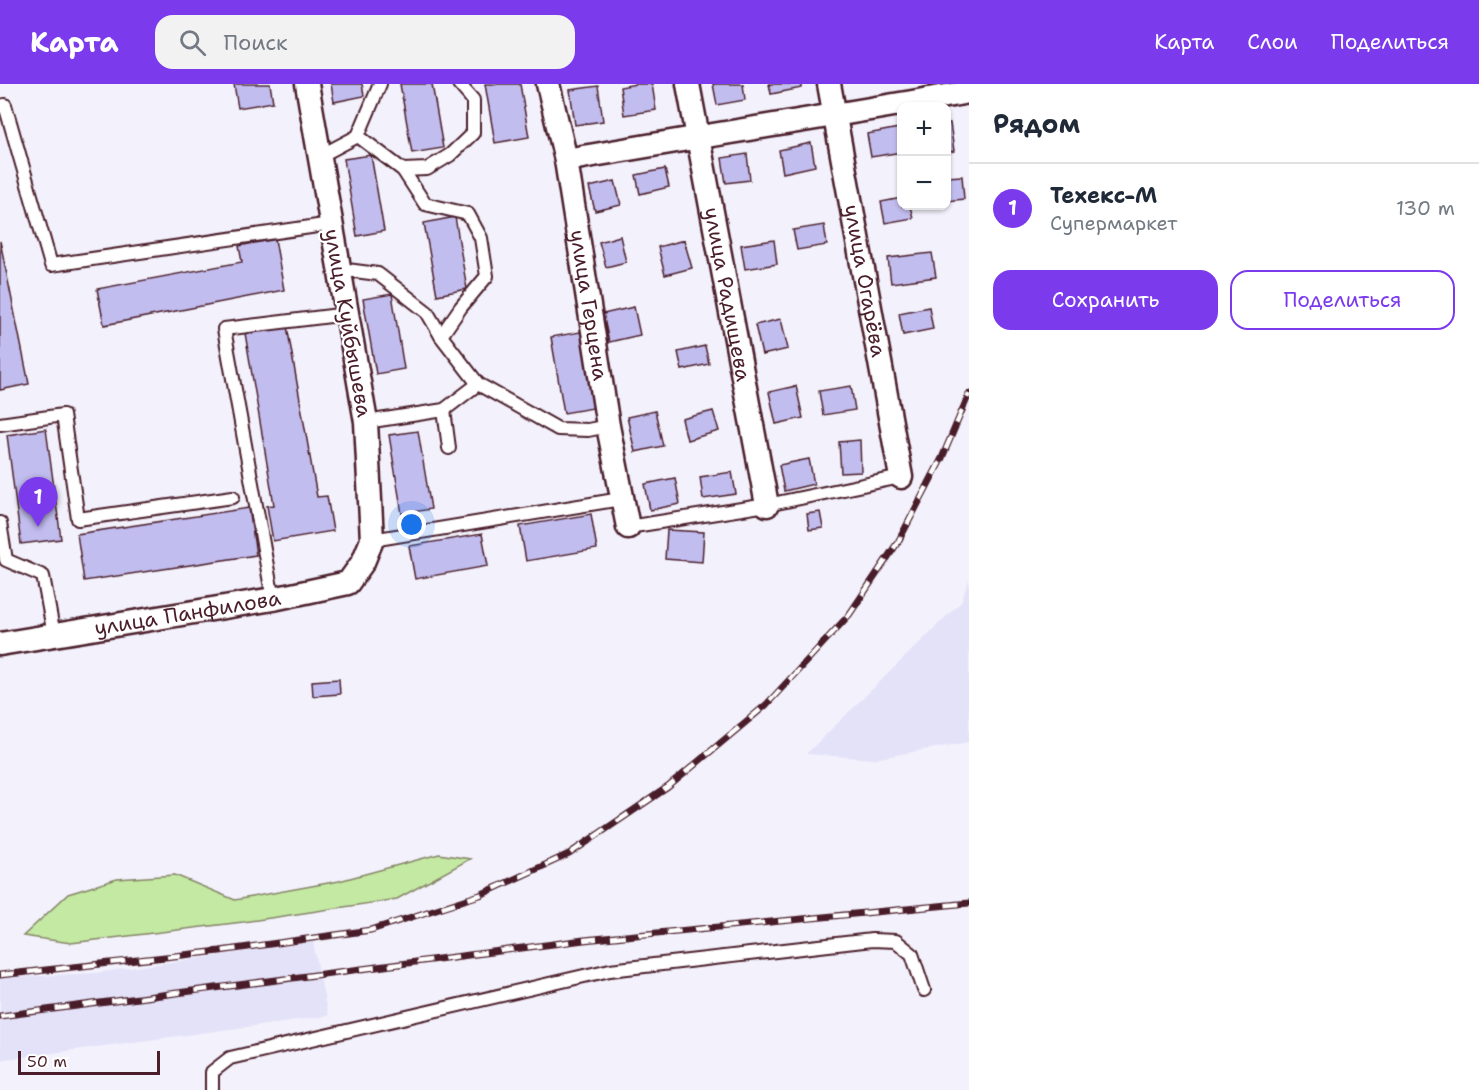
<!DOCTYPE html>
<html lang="ru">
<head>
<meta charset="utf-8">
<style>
	body { margin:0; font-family:"Shantell Sans",sans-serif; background:#f2f2f3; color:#1f2937 }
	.controls { position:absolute; right:18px; top:18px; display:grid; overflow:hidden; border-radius:12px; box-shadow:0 2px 4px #0004 }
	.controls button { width:54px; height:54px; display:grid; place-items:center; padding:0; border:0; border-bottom:2px solid #e0e1e3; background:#fff; color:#1f2937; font:30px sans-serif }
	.scale { position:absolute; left:18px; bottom:15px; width:142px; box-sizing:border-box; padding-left:6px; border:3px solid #4a1f2b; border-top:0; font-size:16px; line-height:21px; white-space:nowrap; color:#4a1f2b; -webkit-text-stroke:4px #fff; paint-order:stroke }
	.you { position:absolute; left:412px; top:441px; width:21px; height:21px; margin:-15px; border:4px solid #fff; border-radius:50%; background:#1a73e8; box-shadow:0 0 0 9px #1a73e833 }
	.badge { display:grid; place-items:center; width:39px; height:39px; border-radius:50%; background:#7c3aed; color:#fff; font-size:20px; font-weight:700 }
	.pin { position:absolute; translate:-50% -50px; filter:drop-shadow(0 2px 3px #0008) }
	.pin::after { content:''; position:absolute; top:32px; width:21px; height:18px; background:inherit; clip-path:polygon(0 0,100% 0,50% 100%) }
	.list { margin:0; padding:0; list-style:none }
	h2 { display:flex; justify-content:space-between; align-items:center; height:78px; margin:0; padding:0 24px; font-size:26px }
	h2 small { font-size:20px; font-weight:400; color:#747a83 }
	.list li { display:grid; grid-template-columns:39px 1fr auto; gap:18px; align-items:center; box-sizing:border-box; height:90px; padding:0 24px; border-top:2px solid #e0e1e3 }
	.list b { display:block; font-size:22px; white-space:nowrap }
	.list p { margin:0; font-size:20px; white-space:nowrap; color:#747a83 }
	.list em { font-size:20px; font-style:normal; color:#747a83 }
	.actions { display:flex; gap:12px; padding:18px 24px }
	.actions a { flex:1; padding:14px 0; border:2px solid #7c3aed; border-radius:18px; text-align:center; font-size:21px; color:#7c3aed }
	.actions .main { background:#7c3aed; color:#fff }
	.icon { flex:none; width:33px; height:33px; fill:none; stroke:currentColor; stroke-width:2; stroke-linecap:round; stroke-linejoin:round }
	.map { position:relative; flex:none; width:969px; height:1006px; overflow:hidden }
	header { display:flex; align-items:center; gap:36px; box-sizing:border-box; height:84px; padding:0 30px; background:#7c3aed; color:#fff }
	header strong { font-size:28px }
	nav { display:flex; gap:33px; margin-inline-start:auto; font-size:21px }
	.search { width:420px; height:54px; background:#f2f2f3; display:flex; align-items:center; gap:15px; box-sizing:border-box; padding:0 21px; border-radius:18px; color:#747a83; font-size:22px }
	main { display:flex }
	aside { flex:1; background:#fff }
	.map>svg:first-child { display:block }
</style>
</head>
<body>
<header>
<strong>Карта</strong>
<div class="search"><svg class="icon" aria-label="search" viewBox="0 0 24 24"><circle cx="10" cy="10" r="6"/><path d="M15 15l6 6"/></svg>Поиск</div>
<nav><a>Карта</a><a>Слои</a><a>Поделиться</a></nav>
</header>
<main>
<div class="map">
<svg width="969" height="1006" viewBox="0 0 969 1006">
	<rect width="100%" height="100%" fill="#f3f2fc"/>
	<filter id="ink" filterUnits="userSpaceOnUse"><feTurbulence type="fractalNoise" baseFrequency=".0167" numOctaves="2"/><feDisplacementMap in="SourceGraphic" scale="12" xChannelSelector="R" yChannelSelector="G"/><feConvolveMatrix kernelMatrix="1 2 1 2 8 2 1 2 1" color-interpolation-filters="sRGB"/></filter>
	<g filter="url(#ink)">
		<g fill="#e4e2f8">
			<path d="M 969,495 L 969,658 L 874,675 L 806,670 L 961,518 Z"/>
			<path d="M 313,858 L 328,932 L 0,976 L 0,894 L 94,889 Z"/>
		</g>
		<path fill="#c3e9a3" stroke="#868467" stroke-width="1.5" d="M 439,770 L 470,775 L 397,815 L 243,838 L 71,859 L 23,852 L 68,810 L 117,795 L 175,791 L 235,816 L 339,797 Z"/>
		<g fill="#c2bdef" stroke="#4a1f2b" stroke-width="1.5">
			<path d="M 234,0 L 270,0 L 273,18 L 238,24 Z"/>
			<path d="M 331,0 L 362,0 L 364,12 L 334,18 Z"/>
			<path d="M 400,0 L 432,0 L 443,64 L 412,69 Z"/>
			<path d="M 485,0 L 520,0 L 529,53 L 495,59 Z"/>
			<path d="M 636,0 L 652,0 L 656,26 L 624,31 L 620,3 Z"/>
			<path d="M 713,0 L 743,0 L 745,16 L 717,21 Z"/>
			<path d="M 769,0 L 802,0 L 802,4 L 771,10 Z"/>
			<path d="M 598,2 L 603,37 L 575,41 L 570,6 Z"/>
			<path d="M 950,39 L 954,67 L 946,69 L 946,40 Z"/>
			<path d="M 899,44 L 902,68 L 871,73 L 867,50 Z"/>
			<path d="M 811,59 L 815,82 L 783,89 L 779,66 Z"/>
			<path d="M 747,70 L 750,96 L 726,99 L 722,74 Z"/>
			<path d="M 371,71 L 384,147 L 357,152 L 344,75 Z"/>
			<path d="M 665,85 L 669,103 L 640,110 L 636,91 Z"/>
			<path d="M 962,92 L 964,115 L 946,117 L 946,93 Z"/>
			<path d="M 615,97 L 621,121 L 595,127 L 589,103 Z"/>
			<path d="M 902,114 L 902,122 L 910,122 L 913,134 L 885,139 L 881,118 Z"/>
			<path d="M 455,133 L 467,205 L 437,211 L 424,139 Z"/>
			<path d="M 824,141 L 827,161 L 797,166 L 793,146 Z"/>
			<path d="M 620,152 L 626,178 L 606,183 L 599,158 Z"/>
			<path d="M 275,155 L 284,206 L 104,241 L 97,205 L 242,178 L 239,162 Z"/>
			<path d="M 684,156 L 692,184 L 665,191 L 658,163 Z"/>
			<path d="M 774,156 L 777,180 L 745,185 L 741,161 Z"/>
			<path d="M 0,157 L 29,300 L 0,306 Z"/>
			<path d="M 932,169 L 936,193 L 891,199 L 888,174 Z"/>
			<path d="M 392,210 L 404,285 L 376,290 L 363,215 Z"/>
			<path d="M 634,223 L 640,251 L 609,258 L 603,230 Z"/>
			<path d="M 929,223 L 933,245 L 903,251 L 899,229 Z"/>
			<path d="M 781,235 L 788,265 L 762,271 L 755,241 Z"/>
			<path d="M 287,242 L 317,413 L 327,412 L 333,447 L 273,457 L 267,422 L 274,421 L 245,249 Z"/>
			<path d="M 586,247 L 599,323 L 564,329 L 551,253 Z"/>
			<path d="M 705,262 L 709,280 L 682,286 L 678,268 Z"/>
			<path d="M 796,302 L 803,334 L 776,340 L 769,308 Z"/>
			<path d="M 851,302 L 855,326 L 823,331 L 819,307 Z"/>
			<path d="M 655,327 L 663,362 L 635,368 L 627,333 Z"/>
			<path d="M 713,327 L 719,347 L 687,356 L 682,335 Z"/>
			<path d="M 46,345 L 61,455 L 21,460 L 7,351 Z"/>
			<path d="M 418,347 L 431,425 L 402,430 L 389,351 Z"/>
			<path d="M 860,356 L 861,388 L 841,389 L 839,358 Z"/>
			<path d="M 809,375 L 814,400 L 784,407 L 779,381 Z"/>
			<path d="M 732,388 L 736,410 L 703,415 L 700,393 Z"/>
			<path d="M 675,394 L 680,420 L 650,426 L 645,400 Z"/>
			<path d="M 249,424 L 256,471 L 84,497 L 77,450 Z"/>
			<path d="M 820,428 L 823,444 L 809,446 L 807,430 Z"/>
			<path d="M 591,430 L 597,465 L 526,477 L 520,442 Z"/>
			<path d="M 667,446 L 704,448 L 702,478 L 665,475 Z"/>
			<path d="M 482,450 L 488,482 L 415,495 L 409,462 Z"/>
			<path d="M 339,595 L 340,610 L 313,612 L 312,597 Z"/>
		</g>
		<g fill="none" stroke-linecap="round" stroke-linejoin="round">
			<defs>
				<g id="service">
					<path d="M 380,0 L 358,52 L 403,86 L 425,120 L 468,130 L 481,154 L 487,192 L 461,223 L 441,252 L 478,300"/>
					<path d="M 0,22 L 5,21 L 51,181 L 331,140"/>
					<path d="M 320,72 L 358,52"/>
					<path d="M 403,86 L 427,85 L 450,71 L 473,49 L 473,16 L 459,0"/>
					<path d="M 339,185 L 378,190 L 427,228 L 441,252"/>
					<path d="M 444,326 L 449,364"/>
					<path d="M 366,338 L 444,326 L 478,300 L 558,345 L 588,346 L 608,342"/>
					<path d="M 0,340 L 63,331 L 78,435 L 233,413"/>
					<path d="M 0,439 L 6,476 L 43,492 L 54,551"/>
					<path d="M 628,443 L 767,421 L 901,393"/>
					<path d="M 372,456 L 621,415"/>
					<path d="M 273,515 L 224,245 L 347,230"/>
					<path d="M 212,1006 L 212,988 L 230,974 L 610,886 L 872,856 L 896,857 L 912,870 L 924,906"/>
				</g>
				<g id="minor">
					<path id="s1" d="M 548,0 L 566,76 L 608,342 L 628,443"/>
					<path id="s2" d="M 688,0 L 767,421"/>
					<path id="s3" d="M 829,0 L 901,393"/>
					<path d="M 566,76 C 700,52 835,32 969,8"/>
					<path id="s4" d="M 0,560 L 273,515 L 348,499 L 363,478 L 372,456 L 366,338 L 307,0"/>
				</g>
			</defs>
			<use href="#service" stroke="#4a1f2b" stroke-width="16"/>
			<use href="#minor" stroke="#4a1f2b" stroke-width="27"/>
			<use href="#service" stroke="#fff" stroke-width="12"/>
			<use href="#minor" stroke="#fff" stroke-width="22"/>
			<defs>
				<g id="rail">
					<path d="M 0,891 L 220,867 L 371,846 L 480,811 L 569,770 L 668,703 L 766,621 L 849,531 L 898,458 L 942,374 L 969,310"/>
					<path d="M 0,932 L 584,856 L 969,819"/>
				</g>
			</defs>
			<use href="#rail" stroke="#4a1f2b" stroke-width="7"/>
			<use href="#rail" stroke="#fff" stroke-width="4.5" stroke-dasharray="14" stroke-linecap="butt"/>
		</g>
	</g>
	<g text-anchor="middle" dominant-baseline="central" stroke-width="4.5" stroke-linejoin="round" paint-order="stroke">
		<g font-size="21" fill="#4a1f2b" stroke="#fff">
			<text stroke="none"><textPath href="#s3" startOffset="200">улица Огарёва</textPath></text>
			<text stroke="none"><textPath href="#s2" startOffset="214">улица Радищева</textPath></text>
			<text stroke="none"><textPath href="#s1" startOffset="225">улица Герцена</textPath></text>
			<text transform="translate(348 239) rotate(80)">улица Куйбышева</text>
			<text stroke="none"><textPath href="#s4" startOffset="190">улица Панфилова</textPath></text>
		</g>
	</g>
</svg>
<div class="controls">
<button>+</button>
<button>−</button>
</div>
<div class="scale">50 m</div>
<div class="you"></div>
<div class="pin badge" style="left:38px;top:443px">1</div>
</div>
<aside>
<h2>Рядом<small></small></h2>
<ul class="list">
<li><span class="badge">1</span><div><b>Техекс-М</b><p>Супермаркет</p></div><em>130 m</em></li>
</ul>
<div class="actions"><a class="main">Сохранить</a><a>Поделиться</a></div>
</aside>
</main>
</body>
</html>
